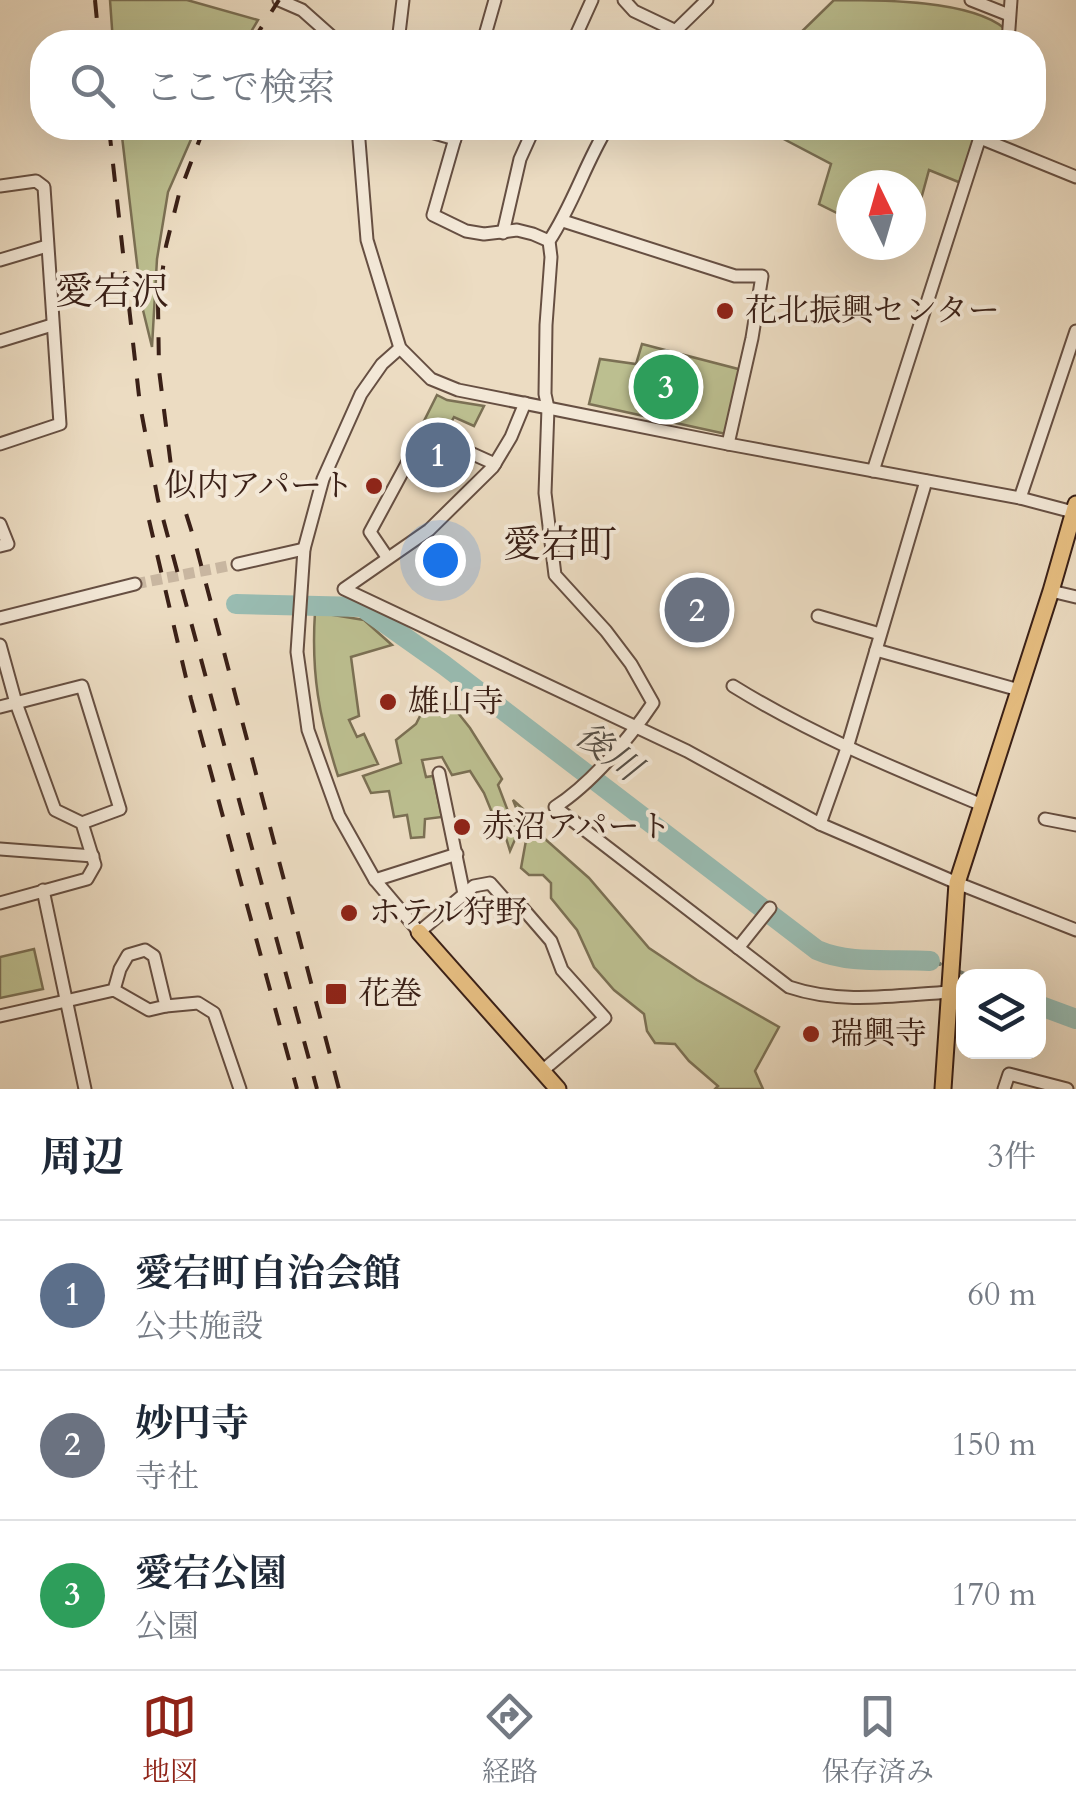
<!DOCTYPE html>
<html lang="ja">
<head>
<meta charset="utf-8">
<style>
	body { margin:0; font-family:Cardo,"Noto Serif JP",serif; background:#f6f6f7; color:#1f2937 }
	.controls { position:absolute; right:30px; bottom:30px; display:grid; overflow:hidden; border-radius:20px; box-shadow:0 10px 40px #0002 }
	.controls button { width:90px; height:90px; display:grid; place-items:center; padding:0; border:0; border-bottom:2px solid #e0e1e3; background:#fff; color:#1f2937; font:50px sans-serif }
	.compass { position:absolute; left:836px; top:170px; width:90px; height:90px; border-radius:50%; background:#fff; box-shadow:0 10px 40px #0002; rotate:355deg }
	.you { position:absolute; left:440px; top:560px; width:35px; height:35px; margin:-25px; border:8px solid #fff; border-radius:50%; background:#1a73e8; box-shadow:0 0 0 15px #1a73e833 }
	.badge { display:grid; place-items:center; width:65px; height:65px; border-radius:50%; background:#8f2418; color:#fff; font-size:32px; font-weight:700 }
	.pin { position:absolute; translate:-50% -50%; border:5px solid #fff; box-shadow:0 2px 10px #0006 }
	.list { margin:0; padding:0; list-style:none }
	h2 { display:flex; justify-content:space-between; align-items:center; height:130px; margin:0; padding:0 40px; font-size:42px }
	h2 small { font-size:32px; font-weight:400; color:#747a83 }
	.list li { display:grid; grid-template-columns:65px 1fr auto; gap:30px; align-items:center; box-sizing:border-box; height:150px; padding:0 40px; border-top:2px solid #e0e1e3 }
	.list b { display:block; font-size:38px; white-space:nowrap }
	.list p { margin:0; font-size:32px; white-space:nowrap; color:#747a83 }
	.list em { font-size:32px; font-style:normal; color:#747a83 }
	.icon { flex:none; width:55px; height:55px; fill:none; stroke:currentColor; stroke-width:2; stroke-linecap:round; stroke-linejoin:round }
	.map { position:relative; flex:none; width:1076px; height:1089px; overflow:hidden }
	.search { position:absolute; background:#fff; box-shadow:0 10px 40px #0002; left:30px; right:30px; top:30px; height:110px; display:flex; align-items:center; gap:25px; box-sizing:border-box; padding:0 35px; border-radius:40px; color:#747a83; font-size:38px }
	.sheet { height:580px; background:#fff }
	nav { display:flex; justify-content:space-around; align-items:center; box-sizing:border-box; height:140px; border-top:2px solid #e0e1e3; background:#fff; font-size:28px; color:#747a83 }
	nav a { display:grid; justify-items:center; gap:5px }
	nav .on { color:#8f2418 }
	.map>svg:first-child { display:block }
</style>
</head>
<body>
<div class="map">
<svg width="1076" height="1089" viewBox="0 0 1076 1089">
	<rect width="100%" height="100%" fill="#ecdcc2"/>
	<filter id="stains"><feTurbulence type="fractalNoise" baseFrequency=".002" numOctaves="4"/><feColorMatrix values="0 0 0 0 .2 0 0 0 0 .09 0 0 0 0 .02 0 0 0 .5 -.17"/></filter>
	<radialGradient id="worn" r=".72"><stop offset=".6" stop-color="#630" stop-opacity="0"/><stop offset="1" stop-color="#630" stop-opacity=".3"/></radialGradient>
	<g fill="#bcbf90" stroke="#7b7054" stroke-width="2.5">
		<path d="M 110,0 L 187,0 L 258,20 L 245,42 L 113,42 Z"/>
		<path d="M 834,0 C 883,0 969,0 1004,28 L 1004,42 L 791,42 Z"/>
		<path d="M 121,128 L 196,128 L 168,192 L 157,259 L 152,347 L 142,306 Z"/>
		<path d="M 782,128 L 974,128 L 977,129 L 961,183 L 929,170 L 911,236 L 911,185 L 851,185 L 851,220 L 819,204 L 831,164 L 778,136 Z"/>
		<path d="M 642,344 L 742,370 L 726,434 L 589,404 L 600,359 L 636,364 Z"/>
		<path d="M 437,395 L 447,400 L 484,406 L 474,426 L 454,417 L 447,430 L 444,429 L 442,433 L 423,423 Z"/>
		<path d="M 315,612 L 364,620 L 392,645 L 351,657 L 359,716 L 349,720 L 357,737 L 364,734 L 378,764 L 338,776 C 319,717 311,674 315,612 Z"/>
		<path d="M 451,704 L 470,728 L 502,779 L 498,785 L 517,835 L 510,851 L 501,822 L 495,820 L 484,793 L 470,771 L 452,775 L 442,757 L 422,760 L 426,777 L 433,776 L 442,817 L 425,819 L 424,837 L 411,838 L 407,815 L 394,817 L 389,791 L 371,793 L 363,776 L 401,763 L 396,740 L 416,724 L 422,712 Z"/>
		<path d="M 513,800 L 531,816 L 545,839 L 589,878 L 649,948 L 697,980 L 779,1027 L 755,1071 L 763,1089 L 715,1089 L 718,1086 L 689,1061 L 675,1044 L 655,1043 L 647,1031 L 644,1014 L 614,990 L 594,967 L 577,930 L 551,898 L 551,883 L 543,875 L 529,875 L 521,868 L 527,835 Z"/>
		<path d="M 34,949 L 43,989 L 0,998 L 0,957 Z"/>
	</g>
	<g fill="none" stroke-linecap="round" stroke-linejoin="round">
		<g stroke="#737e74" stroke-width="4">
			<path d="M 930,961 L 940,964"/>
			<path d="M 960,972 L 970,976"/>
		</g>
		<g stroke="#99bcb2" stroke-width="20">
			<path d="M 236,604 L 362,607 L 444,665 L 817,950 C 851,965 893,958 930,961"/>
			<path d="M 1038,1005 L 1076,1019"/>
		</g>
		<path stroke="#c8b6a0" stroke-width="11" stroke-dasharray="11 5.5" stroke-linecap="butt" d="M 135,584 L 238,564"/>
		<defs>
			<g id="minor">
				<path d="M 279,0 L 302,10 L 338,42"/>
				<path d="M 624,0 L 634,11 L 674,30"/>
				<path d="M 971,0 L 1009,15"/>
				<path d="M 398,42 L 403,0"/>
				<path d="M 483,42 L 495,0"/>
				<path d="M 573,42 L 592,0"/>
				<path d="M 664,42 L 707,0"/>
				<path d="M 1008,42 L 1011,0"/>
				<path d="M 358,128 L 367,240 L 400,348 L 431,379 L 458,390 L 728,444 L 1020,498 L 1073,512"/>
				<path d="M 417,128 L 455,139"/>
				<path d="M 458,128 L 433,215 L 466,231 L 484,234 L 517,230 L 533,234 L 549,241"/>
				<path d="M 607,128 C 585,164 573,205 549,241 L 551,257 L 546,325 L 545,394 L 548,408 L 545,493 L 555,575 L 606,631 L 631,664 L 653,703 C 629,739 591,784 555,807 L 789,987 C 842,1005 897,995 951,992"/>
				<path d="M 980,138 L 1076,177"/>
				<path d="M 0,186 L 36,181 L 44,187 L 60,424 L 0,444"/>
				<path d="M 563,221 L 735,276 L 762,276 L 752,338 L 728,444"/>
				<path d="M 503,233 L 520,159 L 534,128"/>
				<path d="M 0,260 L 47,246"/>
				<path d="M 0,341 L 52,325"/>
				<path d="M 400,348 L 382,364 L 361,394 L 323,479 L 304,549 L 297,652 L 308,730 L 339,816 L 375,880 L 419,932 L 474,886 L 490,883 L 506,901 L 519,904 L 551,941 L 562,970 L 605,1018 L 542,1071"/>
				<path d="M 525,403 L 511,437 L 493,467 L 429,530 L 344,589 L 687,751 L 820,824 L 957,883 L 1076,930"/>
				<path d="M 873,471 L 983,128"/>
				<path d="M 1020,498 L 1076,331"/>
				<path d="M 0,524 L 8,544 L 0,546"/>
				<path d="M 387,557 L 370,532 L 424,432 L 495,464"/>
				<path d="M 238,564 L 304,549"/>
				<path d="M 1051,591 L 1076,597"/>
				<path d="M 818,616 L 880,634"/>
				<path d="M 0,618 L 135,584"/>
				<path d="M 0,645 L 16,703 L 55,810 L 82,823 L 95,865 L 87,879 L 0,903"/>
				<path d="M 876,650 L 1019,690"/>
				<path d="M 733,686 C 812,735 896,769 982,805"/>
				<path d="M 0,707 L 82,686 L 120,809 L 82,823"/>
				<path d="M 439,773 L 464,894"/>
				<path d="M 1045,819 L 1076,825"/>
				<path d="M 820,824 L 847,748 L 926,481"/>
				<path d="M 0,849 L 93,856"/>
				<path d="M 375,880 L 457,854"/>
				<path d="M 43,890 L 85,1089"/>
				<path d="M 738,948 L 770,908"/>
				<path d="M 166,1006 L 198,1003 L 214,1013 L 240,1089"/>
				<path d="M 0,1016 L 114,990 L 149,1010 L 166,1006 L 154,956 L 145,950 L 128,955 L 120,969 L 114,990"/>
				<path d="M 1004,1089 L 1009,1074 L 1067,1089"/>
			</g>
			<g id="major">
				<path d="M 419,932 L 558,1089"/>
				<path d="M 943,1089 L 957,883 L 1051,591 L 1076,504"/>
			</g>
		</defs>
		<use href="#minor" stroke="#664f42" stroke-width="15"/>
		<use href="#major" stroke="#3a2017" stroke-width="19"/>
		<use href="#minor" stroke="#f3e8d7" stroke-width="11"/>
		<use href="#major" stroke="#e6be81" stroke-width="15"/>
		<g stroke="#3a2017" stroke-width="4" stroke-dasharray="18 18" stroke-linecap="butt">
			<path d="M 95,0 L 99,42"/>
			<path d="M 252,42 L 279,0"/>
			<path d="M 109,128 L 140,405 L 158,500 L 317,1089"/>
			<path d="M 204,128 L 179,194 L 166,246 L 158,304 L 159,370 L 171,466 L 195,542 L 339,1089"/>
			<path d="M 149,520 L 191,699 L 297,1089"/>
		</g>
	</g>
	<g fill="#8f2418" stroke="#f3e8d7" stroke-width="4">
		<circle cx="725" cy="311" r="10"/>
		<circle cx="374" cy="486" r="10"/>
		<circle cx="388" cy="702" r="10"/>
		<circle cx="462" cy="827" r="10"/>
		<circle cx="349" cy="913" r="10"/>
		<rect x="324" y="982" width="24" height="24" rx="5"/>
		<circle cx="811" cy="1034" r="10"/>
	</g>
	<g text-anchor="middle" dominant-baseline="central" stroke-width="8" stroke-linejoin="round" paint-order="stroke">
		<g font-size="32" fill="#3a2017" stroke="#f3e8d7" text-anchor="start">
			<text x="745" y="311">花北振興センター</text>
			<text x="354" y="486" text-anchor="end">似内アパート</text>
			<text x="408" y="702">雄山寺</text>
			<text x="482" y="827">赤沼アパート</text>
			<text x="369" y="913">ホテル狩野</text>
			<text x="358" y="994">花巻</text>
			<text x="831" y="1034">瑞興寺</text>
		</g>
		<g font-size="35" font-style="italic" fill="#564f46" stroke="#f3e8d7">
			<text transform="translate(608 752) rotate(37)">後川</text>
		</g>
		<g font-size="38" fill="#3a2017" stroke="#f3e8d7">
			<text x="112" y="292">愛宕沢</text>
			<text x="560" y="545">愛宕町</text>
		</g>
	</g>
	<rect width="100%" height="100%" filter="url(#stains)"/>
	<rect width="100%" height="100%" fill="url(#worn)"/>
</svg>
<div class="controls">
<button><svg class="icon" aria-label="layers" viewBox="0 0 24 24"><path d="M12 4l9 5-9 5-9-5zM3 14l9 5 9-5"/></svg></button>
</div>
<svg class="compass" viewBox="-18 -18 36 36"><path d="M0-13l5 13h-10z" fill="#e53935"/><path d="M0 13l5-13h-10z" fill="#747a83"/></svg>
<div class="you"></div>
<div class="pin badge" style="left:438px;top:455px;background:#5c6f8a">1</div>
<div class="pin badge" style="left:697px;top:610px;background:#6b7280">2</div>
<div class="pin badge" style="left:666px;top:387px;background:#2e9e5b">3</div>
<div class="search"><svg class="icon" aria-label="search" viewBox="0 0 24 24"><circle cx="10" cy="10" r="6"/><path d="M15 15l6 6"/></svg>ここで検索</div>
</div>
<section class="sheet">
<h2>周辺<small>3件</small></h2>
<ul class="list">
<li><span class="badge" style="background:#5c6f8a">1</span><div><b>愛宕町自治会館</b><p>公共施設</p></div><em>60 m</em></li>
<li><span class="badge" style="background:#6b7280">2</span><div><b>妙円寺</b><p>寺社</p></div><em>150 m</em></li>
<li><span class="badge" style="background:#2e9e5b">3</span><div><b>愛宕公園</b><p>公園</p></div><em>170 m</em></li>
</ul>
</section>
<nav>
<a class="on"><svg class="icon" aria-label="map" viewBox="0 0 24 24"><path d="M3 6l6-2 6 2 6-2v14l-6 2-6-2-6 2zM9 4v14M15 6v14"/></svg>地図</a>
<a><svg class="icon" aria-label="directions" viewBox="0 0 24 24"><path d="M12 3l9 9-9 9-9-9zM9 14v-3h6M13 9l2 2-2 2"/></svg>経路</a>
<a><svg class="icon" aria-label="saved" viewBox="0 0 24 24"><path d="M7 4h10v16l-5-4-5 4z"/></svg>保存済み</a>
</nav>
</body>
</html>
